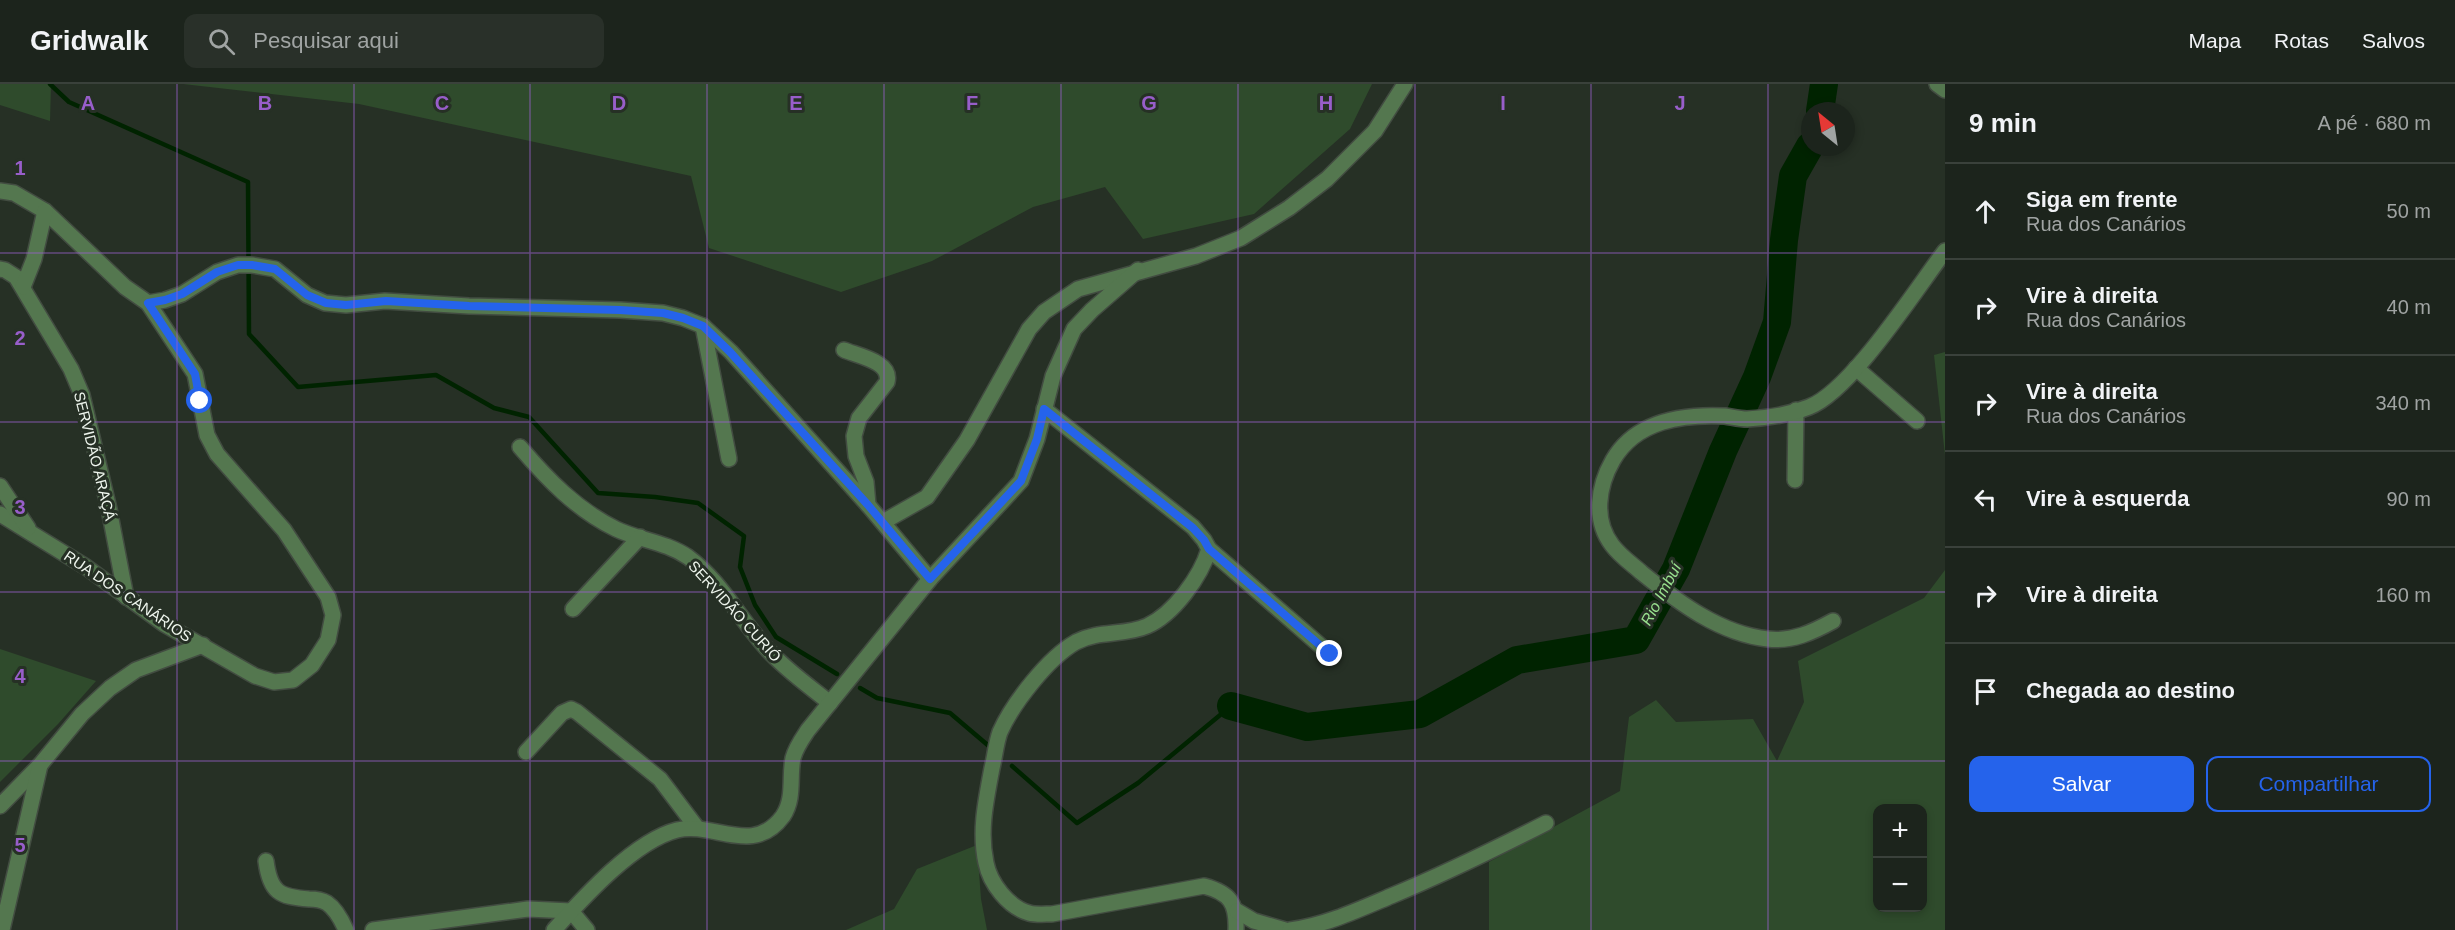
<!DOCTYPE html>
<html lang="pt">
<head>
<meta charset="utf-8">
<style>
	body { margin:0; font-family:Arial,sans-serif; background:#293029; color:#f1f3f6 }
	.controls { position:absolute; right:18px; bottom:18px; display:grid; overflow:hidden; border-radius:12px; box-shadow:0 3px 9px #0003 }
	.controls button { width:54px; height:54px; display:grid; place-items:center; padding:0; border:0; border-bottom:2px solid #3a413b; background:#1c241c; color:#f1f3f6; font:30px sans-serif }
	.compass { position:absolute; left:1801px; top:18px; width:54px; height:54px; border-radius:50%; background:#1c241c; box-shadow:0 3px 9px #0003; rotate:330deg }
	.stop { position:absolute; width:18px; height:18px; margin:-14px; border:4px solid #2563eb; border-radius:50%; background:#fff }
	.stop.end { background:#2563eb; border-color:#fff; box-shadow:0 2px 6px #0008 }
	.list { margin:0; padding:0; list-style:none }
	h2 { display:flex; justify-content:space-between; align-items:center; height:78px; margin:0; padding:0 24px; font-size:26px }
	h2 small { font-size:20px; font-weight:400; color:#a0a4a3 }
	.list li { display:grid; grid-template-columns:39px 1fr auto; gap:18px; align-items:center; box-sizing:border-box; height:96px; padding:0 24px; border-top:2px solid #3a413b }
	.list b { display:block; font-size:22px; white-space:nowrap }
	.list p { margin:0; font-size:20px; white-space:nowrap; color:#a0a4a3 }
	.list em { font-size:20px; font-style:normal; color:#a0a4a3 }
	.actions { display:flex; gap:12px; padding:18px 24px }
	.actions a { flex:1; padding:14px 0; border:2px solid #2563eb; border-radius:12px; text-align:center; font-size:21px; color:#2563eb }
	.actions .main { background:#2563eb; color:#fff }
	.icon { flex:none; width:33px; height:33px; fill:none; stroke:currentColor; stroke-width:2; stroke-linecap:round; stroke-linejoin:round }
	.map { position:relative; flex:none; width:1945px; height:846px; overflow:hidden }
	header { display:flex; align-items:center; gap:36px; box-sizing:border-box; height:84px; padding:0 30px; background:#1c241c; border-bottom:2px solid #3a413b }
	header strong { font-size:28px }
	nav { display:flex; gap:33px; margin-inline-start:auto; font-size:21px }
	.search { width:420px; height:54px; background:#293029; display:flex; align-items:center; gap:15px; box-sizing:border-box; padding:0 21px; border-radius:12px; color:#a0a4a3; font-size:22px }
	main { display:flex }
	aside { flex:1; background:#1c241c }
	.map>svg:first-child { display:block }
</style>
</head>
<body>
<header>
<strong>Gridwalk</strong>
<div class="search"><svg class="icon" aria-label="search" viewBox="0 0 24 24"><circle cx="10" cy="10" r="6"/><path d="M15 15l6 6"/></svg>Pesquisar aqui</div>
<nav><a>Mapa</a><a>Rotas</a><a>Salvos</a></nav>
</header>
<main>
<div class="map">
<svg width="1945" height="846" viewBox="0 0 1945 846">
	<rect width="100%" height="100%" fill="#263025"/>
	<g fill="#2f4b2c" fill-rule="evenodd">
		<path d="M 0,0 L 51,0 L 50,37 L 0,21 Z"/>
		<path d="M 183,0 L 1372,0 L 1350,45 L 1254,130 L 1143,155 L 1105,103 L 1033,123 L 932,177 L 841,208 L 709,164 L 691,92 L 359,20 Z"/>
		<path d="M 1945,268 L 1945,371 L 1934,271 Z"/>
		<path d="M 1945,486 L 1945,846 L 1489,846 L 1489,778 L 1620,707 L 1629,633 L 1656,616 L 1676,638 L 1753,635 L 1777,677 L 1804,618 L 1798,577 L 1924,514 ZM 1878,724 L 1922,724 L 1922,824 L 1878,824 Z"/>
		<path d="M 0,565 L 96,597 L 58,640 L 0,698 Z"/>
		<path d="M 977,761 L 981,815 L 987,846 L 846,846 L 894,825 L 917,785 Z"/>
	</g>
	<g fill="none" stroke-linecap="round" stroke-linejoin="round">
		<g stroke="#002300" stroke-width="4.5">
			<path d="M 50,0 L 69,18 L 248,98 L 249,250 L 298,303 L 436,291 L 494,324 L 529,333 L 598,409 L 655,413 L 698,419 L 744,452 L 740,483 L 755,521 L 776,553 L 837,590"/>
			<path d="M 860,604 L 877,614 L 950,629 L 990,663"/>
			<path d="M 1012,682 L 1077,739 L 1138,699 L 1231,622"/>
		</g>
		<g stroke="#002300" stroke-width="28">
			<path d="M 1820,27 L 1824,0"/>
			<path d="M 1231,622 L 1307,643 L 1420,630 L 1517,576 L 1636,556 L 1676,485 L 1723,367 L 1757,293 L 1777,238 L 1784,156 L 1793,92 L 1810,62"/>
		</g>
		<defs>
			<g id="minor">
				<path d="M 1937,0 L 1945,6"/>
				<path d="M 0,107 L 14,109 L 45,127 L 125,203 L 148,219 L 195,290 L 207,351 L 217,370 L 284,446 L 328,513 L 333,531 L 328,556 L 312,581 L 293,596 L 274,598 L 255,592 L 164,540 L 86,483 L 0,430"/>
				<path d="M 0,185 L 5,186 L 16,193 L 71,285 L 82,311 L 109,425 L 126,513"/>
				<path d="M 23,203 L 34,175 L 45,127"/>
				<path d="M 148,219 L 165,216 L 182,210 L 217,188 L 238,181 L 252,181 L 275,185 L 307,211 L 325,219 L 346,221 L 385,217 L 469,222 L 620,226 L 663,229 L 683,234 L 703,242 L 731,268 L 868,421 L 930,495"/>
				<path d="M 703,242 L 729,375"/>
				<path d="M 844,266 C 859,272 892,278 887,298 L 859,334 L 854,352 L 856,372 L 866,398 L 868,421"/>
				<path d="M 1856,284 L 1917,337"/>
				<path d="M 1044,325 L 1193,443 L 1204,456 L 1209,465 C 1201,492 1174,530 1147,542 C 1124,552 1099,546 1076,558 C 1048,574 1013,619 1000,648 C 996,659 995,672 992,684 C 986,716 979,747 986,779 C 990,799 1008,823 1029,829 C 1036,831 1045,830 1052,830 L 1204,802 C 1230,809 1237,819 1236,846"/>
				<path d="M 520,363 C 547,395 577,426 616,445 C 639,456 666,458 688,473 C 721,497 740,536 768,566 C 786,586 809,602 830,619"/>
				<path d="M 1795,396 L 1796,326"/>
				<path d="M 0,402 L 28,444"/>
				<path d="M 883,438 L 927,413 L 967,356 L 1029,245 L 1044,228 L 1078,205 L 1196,172 L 1241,154 L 1289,124 L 1327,95 L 1375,47 L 1405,0"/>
				<path d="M 1209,465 L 1330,570"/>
				<path d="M 573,525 L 640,453"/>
				<path d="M 1833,537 C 1813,548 1792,558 1768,555 C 1720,550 1678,518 1642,489 C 1632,480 1620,472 1612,461 C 1593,436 1598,402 1613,376 C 1636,336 1683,330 1725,332 C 1732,333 1740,335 1747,335 C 1766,334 1791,330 1809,323 C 1851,307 1916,205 1945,167"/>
				<path d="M 526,668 L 562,629 L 571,625 L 577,628 L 660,695 L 697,744"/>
				<path d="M 0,722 L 40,681 L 82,630 L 110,604 L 136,586 L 203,561"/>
				<path d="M 266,777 C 270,808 279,813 309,815 C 315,815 322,816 327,819 C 336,825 342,837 346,846"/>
				<path d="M 1237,827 L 1254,837 L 1285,846"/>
				<path d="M 2,846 L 40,681"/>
				<path d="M 373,846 L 528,825 L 571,827 L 587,846"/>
				<path d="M 554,846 C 583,814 634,757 677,746 C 714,737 753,773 783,732 C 795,714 789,693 793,674 C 796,663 802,655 808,646 L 930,495 L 1021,397 L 1037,355 L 1053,292 L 1074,245 L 1092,226 L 1138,186"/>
				<path d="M 1290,846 C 1326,841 1358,826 1391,812 C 1444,790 1495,765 1546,739"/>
			</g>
		</defs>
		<use href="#minor" stroke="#424c41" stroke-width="18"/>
		<use href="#minor" stroke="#54774f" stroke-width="15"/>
	</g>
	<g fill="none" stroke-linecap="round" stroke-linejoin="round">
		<path stroke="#2563eb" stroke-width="8" d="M 200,317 L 195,290 L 148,219 L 165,216 L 182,210 L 217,188 L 238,181 L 252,181 L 275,185 L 307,211 L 326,219 L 346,221 L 386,217 L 469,222 L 620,226 L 663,229 L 683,234 L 703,242 L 730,268 L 868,421 L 930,495 L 1021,397 L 1037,355 L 1044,325 L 1193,444 L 1204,456 L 1209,465 L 1330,570"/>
	</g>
	<path fill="none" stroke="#985eca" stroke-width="1.5" stroke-opacity="0.55" d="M 177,0 L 177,846M 354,0 L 354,846M 530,0 L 530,846M 707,0 L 707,846M 884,0 L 884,846M 1061,0 L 1061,846M 1238,0 L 1238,846M 1415,0 L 1415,846M 1591,0 L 1591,846M 1768,0 L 1768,846M 0,169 L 1945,169M 0,338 L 1945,338M 0,508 L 1945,508M 0,677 L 1945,677"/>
	<g text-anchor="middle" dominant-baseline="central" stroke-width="6" stroke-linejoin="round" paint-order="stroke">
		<g font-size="15" fill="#eef5ed" stroke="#263025">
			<text transform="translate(95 372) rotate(76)">SERVIDÃO ARAÇÁ</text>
			<text transform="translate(128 512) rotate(34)">RUA DOS CANÁRIOS</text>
			<text transform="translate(735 527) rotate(48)">SERVIDÃO CURIÓ</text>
		</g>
		<g font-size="16" font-style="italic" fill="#99e18f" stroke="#263025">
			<text transform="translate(1661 510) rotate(-62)">Rio Imbuí</text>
		</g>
	</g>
	<g font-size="20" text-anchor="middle" font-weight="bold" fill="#985eca" stroke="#263025" stroke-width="6" stroke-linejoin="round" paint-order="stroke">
		<text x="88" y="26">A</text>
		<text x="265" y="26">B</text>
		<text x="442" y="26">C</text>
		<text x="619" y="26">D</text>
		<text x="796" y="26">E</text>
		<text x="972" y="26">F</text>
		<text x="1149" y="26">G</text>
		<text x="1326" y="26">H</text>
		<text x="1503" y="26">I</text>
		<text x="1680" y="26">J</text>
		<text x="20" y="91">1</text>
		<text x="20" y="261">2</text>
		<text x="20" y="430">3</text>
		<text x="20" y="599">4</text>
		<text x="20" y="768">5</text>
	</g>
</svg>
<div class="controls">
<button>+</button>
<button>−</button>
</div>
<svg class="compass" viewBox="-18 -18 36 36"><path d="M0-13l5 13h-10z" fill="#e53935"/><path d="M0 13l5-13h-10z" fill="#a0a4a3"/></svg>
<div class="stop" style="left:200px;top:317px"></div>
<div class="stop end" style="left:1330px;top:570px"></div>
</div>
<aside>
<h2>9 min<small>A pé · 680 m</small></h2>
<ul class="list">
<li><svg class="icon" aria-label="ahead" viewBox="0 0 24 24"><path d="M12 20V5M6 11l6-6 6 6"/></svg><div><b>Siga em frente</b><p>Rua dos Canários</p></div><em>50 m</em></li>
<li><svg class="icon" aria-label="right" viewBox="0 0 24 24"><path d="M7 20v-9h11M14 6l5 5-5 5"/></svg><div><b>Vire à direita</b><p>Rua dos Canários</p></div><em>40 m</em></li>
<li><svg class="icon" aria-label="right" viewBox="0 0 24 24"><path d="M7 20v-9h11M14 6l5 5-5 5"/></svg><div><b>Vire à direita</b><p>Rua dos Canários</p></div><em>340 m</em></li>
<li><svg class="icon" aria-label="left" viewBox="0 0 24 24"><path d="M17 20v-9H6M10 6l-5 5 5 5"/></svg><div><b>Vire à esquerda</b></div><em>90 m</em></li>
<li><svg class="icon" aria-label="right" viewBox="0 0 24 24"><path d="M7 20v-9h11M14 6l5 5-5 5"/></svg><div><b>Vire à direita</b></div><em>160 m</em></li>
<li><svg class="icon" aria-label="arrive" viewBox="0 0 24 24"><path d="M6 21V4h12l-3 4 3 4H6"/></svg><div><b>Chegada ao destino</b></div></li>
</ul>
<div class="actions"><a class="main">Salvar</a><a>Compartilhar</a></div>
</aside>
</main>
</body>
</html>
